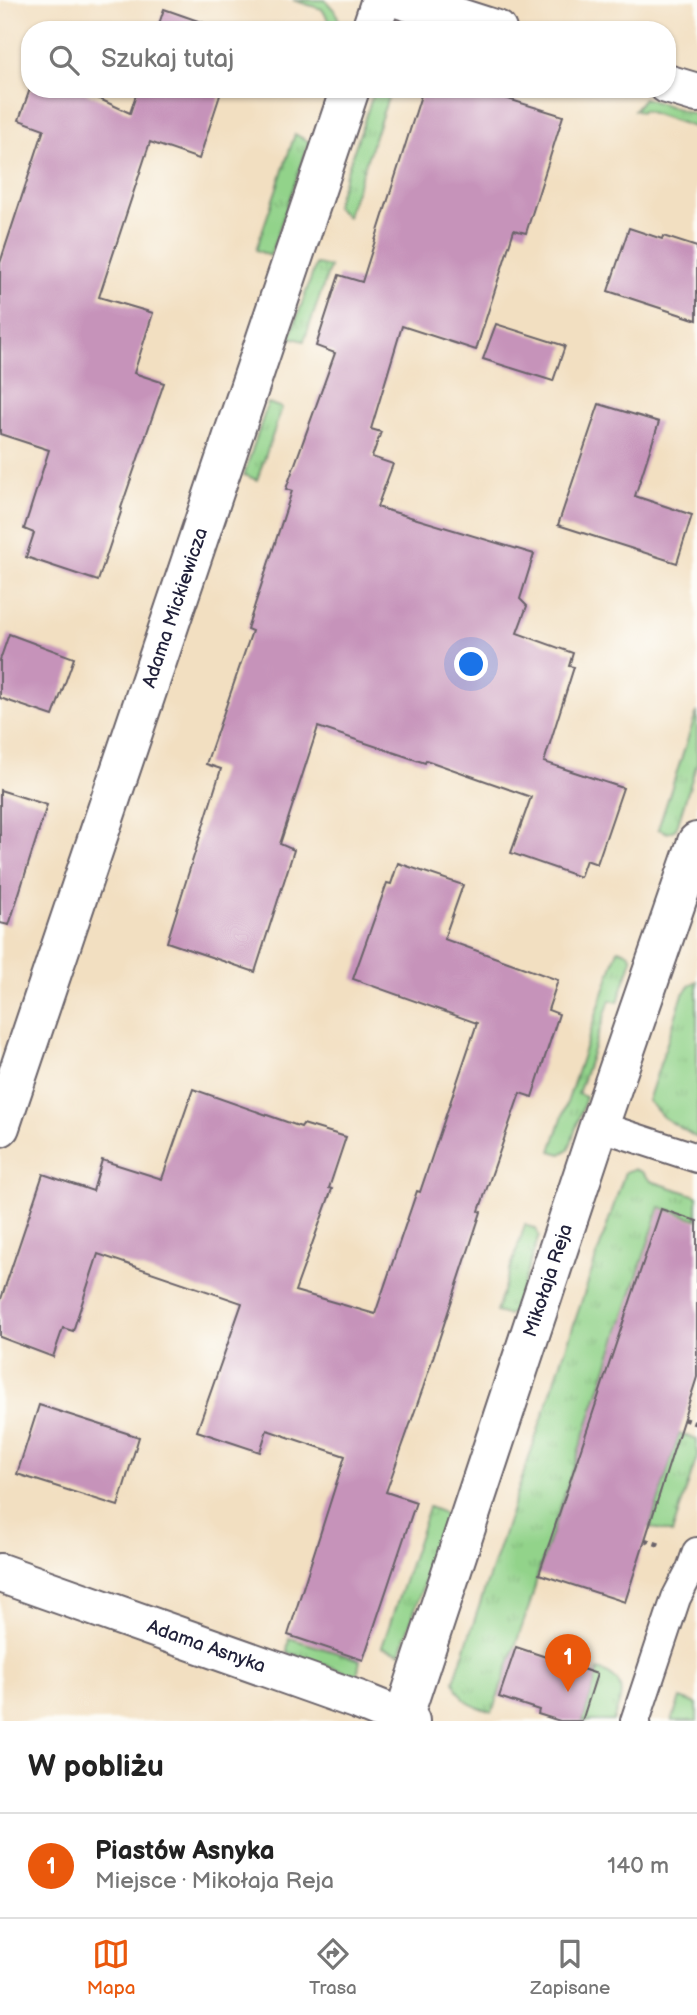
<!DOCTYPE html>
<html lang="pl">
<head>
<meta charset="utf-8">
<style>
	body { margin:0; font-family:"Balsamiq Sans",sans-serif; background:#f6f6f6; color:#222 }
	.you { position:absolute; left:472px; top:665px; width:24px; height:24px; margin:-18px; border:5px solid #fff; border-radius:50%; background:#1a73e8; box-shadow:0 0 0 10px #1a73e833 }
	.badge { display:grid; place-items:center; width:46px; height:46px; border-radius:50%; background:#ea580c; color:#fff; font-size:23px; font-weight:700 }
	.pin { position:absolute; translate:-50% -58px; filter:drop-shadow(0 2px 4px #0008) }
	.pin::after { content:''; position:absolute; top:37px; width:24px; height:21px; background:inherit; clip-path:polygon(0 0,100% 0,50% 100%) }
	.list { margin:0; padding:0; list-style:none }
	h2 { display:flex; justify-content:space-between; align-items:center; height:91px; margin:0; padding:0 28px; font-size:30px }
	h2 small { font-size:23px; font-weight:400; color:#767676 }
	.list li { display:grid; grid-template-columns:46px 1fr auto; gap:21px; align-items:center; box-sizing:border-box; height:105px; padding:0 28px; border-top:2px solid #e0e0e0 }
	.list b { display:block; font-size:26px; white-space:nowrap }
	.list p { margin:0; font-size:23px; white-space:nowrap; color:#767676 }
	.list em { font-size:23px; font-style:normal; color:#767676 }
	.icon { flex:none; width:38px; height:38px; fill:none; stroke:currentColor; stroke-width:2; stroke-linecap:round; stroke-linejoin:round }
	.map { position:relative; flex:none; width:697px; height:1721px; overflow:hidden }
	.search { position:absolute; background:#fff; box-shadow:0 2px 5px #0004; left:21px; right:21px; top:21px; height:77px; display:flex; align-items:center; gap:18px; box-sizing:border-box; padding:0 24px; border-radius:28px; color:#767676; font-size:26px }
	.sheet { height:196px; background:#fff }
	nav { display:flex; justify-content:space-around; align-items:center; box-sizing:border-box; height:98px; border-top:2px solid #e0e0e0; background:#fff; font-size:19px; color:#767676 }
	nav a { display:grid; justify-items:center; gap:4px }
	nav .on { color:#ea580c }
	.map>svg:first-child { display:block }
</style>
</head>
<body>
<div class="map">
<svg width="697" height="1721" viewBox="0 0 697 1721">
	<defs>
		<pattern id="grass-tufts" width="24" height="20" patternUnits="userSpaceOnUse" patternTransform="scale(1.75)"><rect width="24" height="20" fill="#92d38a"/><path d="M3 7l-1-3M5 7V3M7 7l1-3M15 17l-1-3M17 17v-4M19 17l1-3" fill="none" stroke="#7eb578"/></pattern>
	</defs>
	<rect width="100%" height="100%" fill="#fdfcf7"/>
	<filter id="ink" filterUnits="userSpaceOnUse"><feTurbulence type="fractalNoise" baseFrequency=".0143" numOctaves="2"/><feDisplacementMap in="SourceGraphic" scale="14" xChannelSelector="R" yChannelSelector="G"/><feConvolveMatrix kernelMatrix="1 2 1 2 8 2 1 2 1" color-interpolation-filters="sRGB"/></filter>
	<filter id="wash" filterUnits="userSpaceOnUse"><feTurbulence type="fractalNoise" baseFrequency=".00686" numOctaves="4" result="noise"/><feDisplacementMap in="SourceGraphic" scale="28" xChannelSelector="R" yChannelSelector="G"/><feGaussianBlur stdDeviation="1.57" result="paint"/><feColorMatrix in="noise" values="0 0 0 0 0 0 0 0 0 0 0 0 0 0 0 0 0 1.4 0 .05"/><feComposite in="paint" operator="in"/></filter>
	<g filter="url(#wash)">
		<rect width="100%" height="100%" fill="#f2dfc1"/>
		<g fill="url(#grass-tufts)" stroke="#5a7a62" stroke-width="2">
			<path d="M 293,0 L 325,0 L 336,12 L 342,30 L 331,30 L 332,26 L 322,9 Z"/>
			<path d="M 375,89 L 391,89 L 347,217 L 335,206 Z"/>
			<path d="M 644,98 L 697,115 L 697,128 L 643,110 L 641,112 L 634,110 Z"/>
			<path d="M 295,134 L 309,142 L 270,256 L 256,250 Z"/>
			<path d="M 316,264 L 330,267 L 304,341 L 290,337 Z"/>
			<path d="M 268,403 L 282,408 L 257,480 L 244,475 Z"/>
			<path d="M 697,711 L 697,763 L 676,829 L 668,833 L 658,829 Z"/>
			<path d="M 618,949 L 629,953 L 632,959 L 618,1002 L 610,1000 L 578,1094 L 586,1097 L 569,1149 L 561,1154 L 551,1151 Z"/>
			<path d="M 697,981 L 697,1138 L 663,1117 L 648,1101 L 683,994 L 690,985 Z"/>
			<path d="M 634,1169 L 642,1172 L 651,1181 L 697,1196 L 697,1219 L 660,1207 L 538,1574 L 531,1601 L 492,1712 C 470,1705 463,1704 454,1681 L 625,1172 Z"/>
			<path d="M 525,1225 L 536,1229 L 539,1236 L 514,1312 L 507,1315 L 496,1312 Z"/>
			<path d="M 679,1433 L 697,1440 L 697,1457 L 672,1533 L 650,1527 Z"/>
			<path d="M 429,1507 L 442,1512 L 446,1518 L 400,1653 L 382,1647 Z"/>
			<path d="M 289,1638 L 360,1660 L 357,1676 L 287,1652 Z"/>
			<path d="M 598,1670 C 629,1679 622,1697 613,1721 L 583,1721 Z"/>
			<path d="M 680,1698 L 697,1704 L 697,1721 L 672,1721 Z"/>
		</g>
		<g id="blocks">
			<g fill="#c693ba">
				<path d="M 164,9 L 201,22 L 227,30 L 157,30 Z"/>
				<path d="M 30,89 L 78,89 L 130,113 L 138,89 L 222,89 L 199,159 L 150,142 L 99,297 L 153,313 L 134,373 L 164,383 L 121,508 L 122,509 L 98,581 L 26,557 L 34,533 L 24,529 L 49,450 L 0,434 L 0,263 L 44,129 L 19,120 Z"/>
				<path d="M 423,89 L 476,89 L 563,116 L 526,233 L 514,230 L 476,350 L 402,326 L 371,429 L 381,432 L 372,457 L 393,464 L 377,507 L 534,554 L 520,599 L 527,606 L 517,633 L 573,653 L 569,666 L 574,667 L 544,762 L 623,788 L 597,864 L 586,860 L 580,877 L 511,853 L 531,797 L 426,760 L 425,763 L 318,727 L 280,844 L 294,850 L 255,972 L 167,942 L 221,769 L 206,764 L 252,631 L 247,629 L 292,491 L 286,489 L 335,353 L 316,346 L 339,275 L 362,282 Z"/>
				<path d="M 629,228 L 662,239 L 663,236 L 697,247 L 697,320 L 608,291 Z"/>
				<path d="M 496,324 L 565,346 L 553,381 L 483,359 Z"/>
				<path d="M 599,404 L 659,422 L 635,496 L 692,515 L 677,563 L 558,525 Z"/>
				<path d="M 9,634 L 74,658 L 53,716 L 0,698 L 0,660 Z"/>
				<path d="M 0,790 L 47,805 L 9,925 L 0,923 Z"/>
				<path d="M 398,863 L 463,885 L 444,939 L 558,980 L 548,1010 L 559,1014 L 532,1097 L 520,1093 L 479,1211 L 481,1212 L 423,1388 L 386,1492 L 416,1502 L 363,1660 L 288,1635 L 345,1456 L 267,1430 L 260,1452 L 197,1431 L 242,1303 L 98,1254 L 73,1331 L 63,1328 L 53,1357 L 0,1337 L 0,1302 L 43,1174 L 93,1191 L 102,1160 L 162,1179 L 193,1089 L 301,1127 L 303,1124 L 346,1137 L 329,1188 L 332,1189 L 295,1291 L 375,1314 L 417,1191 L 420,1192 L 477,1023 L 353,979 L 387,883 L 391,884 Z"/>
				<path d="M 661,1209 L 697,1221 L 697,1377 L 625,1602 L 539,1574 Z"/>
				<path d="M 39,1405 L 139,1437 L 118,1506 L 17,1474 Z"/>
				<path d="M 516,1647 L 597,1674 L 582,1721 L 560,1721 L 538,1714 L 539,1710 L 499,1697 Z"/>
			</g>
		</g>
	</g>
	<g filter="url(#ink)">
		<use href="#blocks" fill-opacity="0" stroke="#6b646a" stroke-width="2"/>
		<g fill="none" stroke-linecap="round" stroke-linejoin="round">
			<defs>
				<g id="lane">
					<path d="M 599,1126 L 697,1158"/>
					<path d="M 635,1721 L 676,1598 L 691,1569 L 697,1552"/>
				</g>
				<g id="street">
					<path d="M 403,0 L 497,30"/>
					<path d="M 371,30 L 381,0"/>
					<path d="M 667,84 L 697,93"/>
					<path id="s1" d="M 0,1127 L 350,89"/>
					<path id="s2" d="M 0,1573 L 358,1700 L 410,1721"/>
					<path id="s3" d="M 402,1721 L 599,1126 L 697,842"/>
				</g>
			</defs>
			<use href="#lane" stroke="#6b646a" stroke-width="32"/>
			<use href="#street" stroke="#6b646a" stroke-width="42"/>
			<g stroke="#6b646a" stroke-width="4.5" stroke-dasharray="5 5" stroke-linecap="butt">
				<path d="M 683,1419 L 697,1424"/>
				<path d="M 645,1540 L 660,1545"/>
			</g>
			<use href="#lane" stroke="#fff" stroke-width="28"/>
			<use href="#street" stroke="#fff" stroke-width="38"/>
		</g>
	</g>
	<g text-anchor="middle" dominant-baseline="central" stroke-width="5" stroke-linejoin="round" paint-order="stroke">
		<g font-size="19" fill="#22223b" stroke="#fdfcf7">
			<text stroke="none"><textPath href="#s1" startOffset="548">Adama Mickiewicza</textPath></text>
			<text stroke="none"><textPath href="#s3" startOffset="464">Mikołaja Reja</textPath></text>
			<text stroke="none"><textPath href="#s2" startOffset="219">Adama Asnyka</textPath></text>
		</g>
	</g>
</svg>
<div class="you"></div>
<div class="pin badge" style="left:568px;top:1692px">1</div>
<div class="search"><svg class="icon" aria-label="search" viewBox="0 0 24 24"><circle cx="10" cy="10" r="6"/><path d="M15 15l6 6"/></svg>Szukaj tutaj</div>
</div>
<section class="sheet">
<h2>W pobliżu<small></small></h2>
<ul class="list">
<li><span class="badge">1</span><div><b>Piastów Asnyka</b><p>Miejsce · Mikołaja Reja</p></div><em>140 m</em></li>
</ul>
</section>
<nav>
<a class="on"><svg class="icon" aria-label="map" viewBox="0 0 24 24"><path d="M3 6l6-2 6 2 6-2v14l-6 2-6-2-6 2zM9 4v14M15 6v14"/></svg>Mapa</a>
<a><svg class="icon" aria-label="directions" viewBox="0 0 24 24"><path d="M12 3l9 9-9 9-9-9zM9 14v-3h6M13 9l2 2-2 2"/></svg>Trasa</a>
<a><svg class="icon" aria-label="saved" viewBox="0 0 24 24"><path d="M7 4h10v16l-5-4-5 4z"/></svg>Zapisane</a>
</nav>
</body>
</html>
